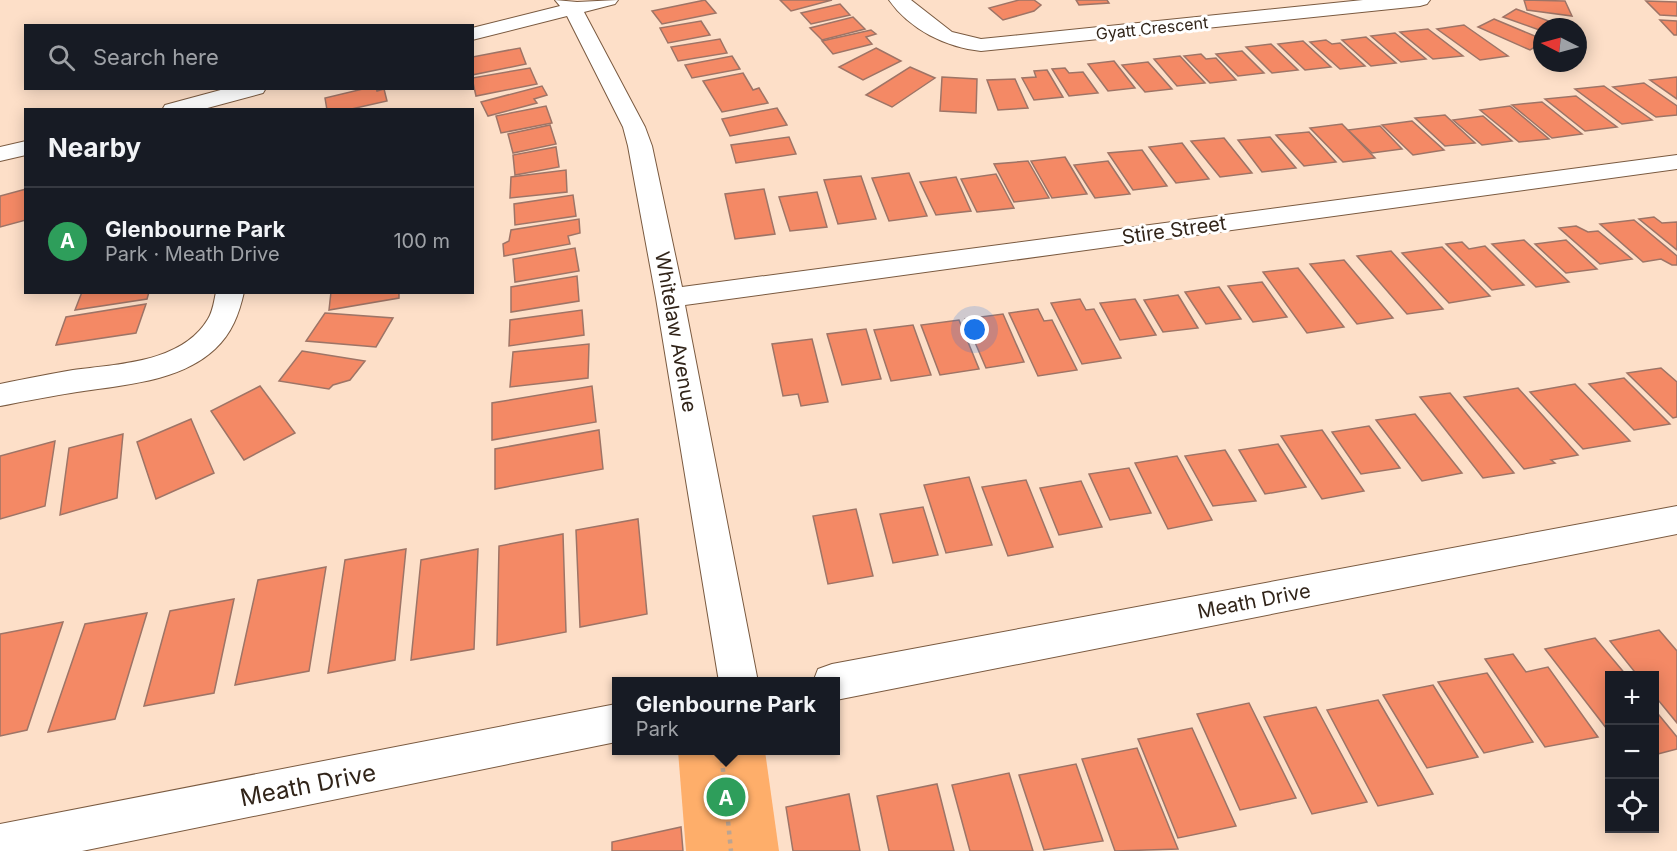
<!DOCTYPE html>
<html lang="en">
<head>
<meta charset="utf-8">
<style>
	body { margin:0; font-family:Inter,sans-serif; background:#242831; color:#f1f3f6 }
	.controls { position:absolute; right:18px; bottom:18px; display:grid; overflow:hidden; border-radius:0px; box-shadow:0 3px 15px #0003 }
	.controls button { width:54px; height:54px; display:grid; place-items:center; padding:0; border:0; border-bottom:2px solid #363941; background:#171b24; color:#f1f3f6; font:30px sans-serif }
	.compass { position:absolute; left:1533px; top:18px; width:54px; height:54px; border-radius:50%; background:#171b24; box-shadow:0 3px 15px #0003; rotate:276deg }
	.you { position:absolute; left:975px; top:330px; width:21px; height:21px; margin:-15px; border:4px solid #fff; border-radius:50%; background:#1a73e8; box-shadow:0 0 0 9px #1a73e833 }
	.badge { display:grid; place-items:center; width:39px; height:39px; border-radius:50%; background:#b45309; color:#fff; font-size:20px; font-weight:700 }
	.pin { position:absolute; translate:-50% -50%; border:3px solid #fff; box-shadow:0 2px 6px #0006 }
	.popup { position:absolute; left:612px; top:677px; width:228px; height:78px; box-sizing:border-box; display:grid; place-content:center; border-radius:0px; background:#171b24; filter:drop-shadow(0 2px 4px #0005); font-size:20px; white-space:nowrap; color:#9ea1a6 }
	.popup b { font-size:22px; color:#f1f3f6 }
	.popup::after { content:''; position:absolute; left:50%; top:100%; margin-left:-12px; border:12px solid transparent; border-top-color:#171b24 }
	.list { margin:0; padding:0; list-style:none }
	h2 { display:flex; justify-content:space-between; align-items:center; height:78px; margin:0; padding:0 24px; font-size:26px }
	h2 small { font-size:20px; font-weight:400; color:#9ea1a6 }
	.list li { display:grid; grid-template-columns:39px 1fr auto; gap:18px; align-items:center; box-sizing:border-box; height:108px; padding:0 24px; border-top:2px solid #363941 }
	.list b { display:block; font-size:22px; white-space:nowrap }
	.list p { margin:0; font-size:20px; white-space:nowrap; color:#9ea1a6 }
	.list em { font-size:20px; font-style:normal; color:#9ea1a6 }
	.icon { flex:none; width:33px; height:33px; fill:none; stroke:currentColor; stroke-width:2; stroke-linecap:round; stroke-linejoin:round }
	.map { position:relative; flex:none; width:1677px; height:851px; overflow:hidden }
	.search { position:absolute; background:#171b24; box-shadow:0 3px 15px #0003; left:24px; top:24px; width:450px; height:66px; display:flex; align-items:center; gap:15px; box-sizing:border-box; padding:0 21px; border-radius:0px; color:#9ea1a6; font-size:22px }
	.panel { position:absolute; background:#171b24; box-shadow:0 3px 15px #0003; left:24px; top:108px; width:450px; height:186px; border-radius:0px }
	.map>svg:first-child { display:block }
</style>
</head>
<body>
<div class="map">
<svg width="1677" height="851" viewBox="0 0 1677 851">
	<rect width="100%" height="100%" fill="#fddfc8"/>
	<path fill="#feae6a" d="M 678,751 L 765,751 L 779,851 L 686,851 Z"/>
	<g fill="#f48965" stroke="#9e7466" stroke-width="1.5">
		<path d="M 705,0 L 716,13 L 662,24 L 652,11 Z"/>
		<path d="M 780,0 L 832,0 L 791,11 Z"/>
		<path d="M 1019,0 L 1034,0 L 1041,5 L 1034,11 L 1003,20 L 989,8 Z"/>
		<path d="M 1076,0 L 1107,0 L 1109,3 L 1079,5 Z"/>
		<path d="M 1524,0 L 1565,1 L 1572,16 L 1527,10 Z"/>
		<path d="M 1646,1 L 1677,2 L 1677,16 L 1660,15 Z"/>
		<path d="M 840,4 L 850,15 L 811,24 L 801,13 Z"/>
		<path d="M 1516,9 L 1565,27 L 1542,27 L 1542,31 L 1503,17 Z"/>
		<path d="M 853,17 L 865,29 L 822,40 L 810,28 Z"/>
		<path d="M 1494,19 L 1542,39 L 1542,43 L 1530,50 L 1478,27 Z"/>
		<path d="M 1660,20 L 1677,21 L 1677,35 L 1674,35 Z"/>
		<path d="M 701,21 L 710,35 L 668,43 L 660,28 Z"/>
		<path d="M 1464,25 L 1508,56 L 1480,60 L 1437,29 Z"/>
		<path d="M 1428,29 L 1463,56 L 1433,59 L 1400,32 Z"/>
		<path d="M 871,30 L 876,34 L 866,37 L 872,44 L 833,54 L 822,41 Z"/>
		<path d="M 1395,33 L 1426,59 L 1401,62 L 1371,36 Z"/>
		<path d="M 1366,37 L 1396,63 L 1371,66 L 1342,40 Z"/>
		<path d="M 720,39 L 727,53 L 678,61 L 671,47 Z"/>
		<path d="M 1326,40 L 1332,44 L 1340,43 L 1365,66 L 1340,69 L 1310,42 Z"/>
		<path d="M 1303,41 L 1331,67 L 1305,70 L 1278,44 Z"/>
		<path d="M 1271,44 L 1298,70 L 1272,73 L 1246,47 Z"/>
		<path d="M 520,48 L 526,64 L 472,75 L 472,57 Z"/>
		<path d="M 876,48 L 901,61 L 863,80 L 839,67 Z"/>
		<path d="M 1242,51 L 1264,73 L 1238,76 L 1216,54 Z"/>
		<path d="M 1201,54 L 1206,59 L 1216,58 L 1236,80 L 1210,83 L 1184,56 Z"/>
		<path d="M 732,56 L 740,69 L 692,78 L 685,65 Z"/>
		<path d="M 1180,56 L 1205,83 L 1177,86 L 1154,59 Z"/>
		<path d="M 1114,61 L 1135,88 L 1108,91 L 1088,64 Z"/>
		<path d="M 1148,62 L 1172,89 L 1145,92 L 1122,65 Z"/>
		<path d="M 910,67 L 935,78 L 892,107 L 866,95 Z"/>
		<path d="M 530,68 L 537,84 L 476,96 L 472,78 Z"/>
		<path d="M 1065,68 L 1069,73 L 1083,72 L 1098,93 L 1069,96 L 1052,69 Z"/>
		<path d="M 1047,70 L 1063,97 L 1034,100 L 1022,78 L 1036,77 L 1034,71 Z"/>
		<path d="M 743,73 L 753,90 L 759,88 L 768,103 L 722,112 L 703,81 Z"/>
		<path d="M 942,77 L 977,79 L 976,113 L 940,111 Z"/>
		<path d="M 1677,77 L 1677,99 L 1650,80 Z"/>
		<path d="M 1015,79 L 1028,108 L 998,110 L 987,80 Z"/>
		<path d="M 1644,83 L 1677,106 L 1677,115 L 1656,117 L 1613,87 Z"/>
		<path d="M 542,86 L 547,95 L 534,99 L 537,103 L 488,116 L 481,102 Z"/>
		<path d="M 1604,86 L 1652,120 L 1622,124 L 1575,89 Z"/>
		<path d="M 367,88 L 376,88 L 377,91 L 384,89 L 387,101 L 347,110 L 327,110 L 325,98 Z"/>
		<path d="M 1576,96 L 1617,127 L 1585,131 L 1545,99 Z"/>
		<path d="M 1542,102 L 1582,134 L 1552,138 L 1512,105 Z"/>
		<path d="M 546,106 L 552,123 L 501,133 L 496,116 Z"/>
		<path d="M 1510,106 L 1549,139 L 1519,142 L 1480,110 Z"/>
		<path d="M 777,108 L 787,125 L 730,136 L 722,119 Z"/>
		<path d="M 1445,115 L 1475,143 L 1445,146 L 1415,118 Z"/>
		<path d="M 1483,116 L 1512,141 L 1482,145 L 1453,120 Z"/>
		<path d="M 1412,121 L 1444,150 L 1413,155 L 1382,125 Z"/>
		<path d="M 1342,124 L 1375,158 L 1343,162 L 1310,128 Z"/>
		<path d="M 550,125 L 556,144 L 513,153 L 508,134 Z"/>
		<path d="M 1380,126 L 1402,149 L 1372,153 L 1348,130 Z"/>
		<path d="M 1309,132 L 1336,162 L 1304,166 L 1276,135 Z"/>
		<path d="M 789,137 L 796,154 L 736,163 L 731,145 Z"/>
		<path d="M 1270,137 L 1296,168 L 1262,172 L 1238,140 Z"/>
		<path d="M 1224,138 L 1252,173 L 1220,177 L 1191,141 Z"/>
		<path d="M 1182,143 L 1209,179 L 1176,183 L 1149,147 Z"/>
		<path d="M 556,147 L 559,167 L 515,175 L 513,155 Z"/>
		<path d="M 1142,150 L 1167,186 L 1133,190 L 1108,153 Z"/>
		<path d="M 1065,157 L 1087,194 L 1052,198 L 1031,161 Z"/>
		<path d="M 1028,161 L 1049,198 L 1014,202 L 994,164 Z"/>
		<path d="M 1108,161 L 1130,194 L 1095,198 L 1074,165 Z"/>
		<path d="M 566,170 L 567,192 L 510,198 L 511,177 Z"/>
		<path d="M 909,173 L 927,216 L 889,221 L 872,178 Z"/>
		<path d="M 996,174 L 1014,208 L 977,212 L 961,179 Z"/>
		<path d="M 861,176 L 876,219 L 838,224 L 824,180 Z"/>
		<path d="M 956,177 L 971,211 L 936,215 L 920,182 Z"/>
		<path d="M 26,189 L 26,220 L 0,227 L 0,196 Z"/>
		<path d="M 764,189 L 775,234 L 735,239 L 725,194 Z"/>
		<path d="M 817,192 L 827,227 L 790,231 L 779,197 Z"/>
		<path d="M 573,195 L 576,216 L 515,225 L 514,204 Z"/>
		<path d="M 1654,217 L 1662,223 L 1677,222 L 1677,250 L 1639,219 Z"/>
		<path d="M 579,219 L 580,233 L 568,236 L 570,244 L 504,256 L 503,244 L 509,241 L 511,230 Z"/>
		<path d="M 1634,220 L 1677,256 L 1677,265 L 1672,265 L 1661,259 L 1643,262 L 1600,224 Z"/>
		<path d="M 1576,226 L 1588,232 L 1598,231 L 1632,259 L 1600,264 L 1559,228 Z"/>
		<path d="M 1524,240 L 1569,282 L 1536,287 L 1492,244 Z"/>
		<path d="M 1566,240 L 1597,269 L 1566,273 L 1535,244 Z"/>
		<path d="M 1462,242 L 1469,249 L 1485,246 L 1524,285 L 1492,290 L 1446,244 Z"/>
		<path d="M 1442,247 L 1490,296 L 1449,303 L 1402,253 Z"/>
		<path d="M 575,248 L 579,271 L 515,282 L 513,259 Z"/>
		<path d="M 1391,251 L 1443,309 L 1407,314 L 1357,256 Z"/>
		<path d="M 1344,260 L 1393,318 L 1357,324 L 1310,264 Z"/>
		<path d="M 1298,268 L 1344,327 L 1307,333 L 1263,272 Z"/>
		<path d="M 577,276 L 579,301 L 511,312 L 511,287 Z"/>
		<path d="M 1262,282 L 1287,317 L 1253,322 L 1228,286 Z"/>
		<path d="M 1219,287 L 1241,319 L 1206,324 L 1185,292 Z"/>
		<path d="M 82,292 L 149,292 L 147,299 L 75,310 Z"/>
		<path d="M 331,292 L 399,292 L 399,298 L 329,310 Z"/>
		<path d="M 1178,295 L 1198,328 L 1163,332 L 1144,300 Z"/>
		<path d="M 1080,299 L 1086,310 L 1094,309 L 1121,358 L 1082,364 L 1051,303 Z"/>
		<path d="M 1135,299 L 1156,335 L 1120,340 L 1100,303 Z"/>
		<path d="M 146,304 L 136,333 L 56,345 L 66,317 Z"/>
		<path d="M 1038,309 L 1044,321 L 1052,320 L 1077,370 L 1038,376 L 1009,313 Z"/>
		<path d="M 582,310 L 584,335 L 509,346 L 510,320 Z"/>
		<path d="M 325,313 L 393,318 L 376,347 L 306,341 Z"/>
		<path d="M 1003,314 L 1024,362 L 986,368 L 965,319 Z"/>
		<path d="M 959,320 L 979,369 L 940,375 L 921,325 Z"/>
		<path d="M 913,325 L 931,375 L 891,381 L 874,330 Z"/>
		<path d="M 866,329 L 881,379 L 842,385 L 827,334 Z"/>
		<path d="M 812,339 L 828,402 L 801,406 L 798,394 L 783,396 L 772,344 Z"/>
		<path d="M 589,344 L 588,378 L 510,387 L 513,352 Z"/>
		<path d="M 302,351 L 365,361 L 350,380 L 333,385 L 329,389 L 279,381 Z"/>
		<path d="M 1661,368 L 1677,382 L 1677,417 L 1673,418 L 1627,373 Z"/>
		<path d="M 1624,378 L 1670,424 L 1634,430 L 1589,384 Z"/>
		<path d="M 1575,384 L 1630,441 L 1583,449 L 1530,392 Z"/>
		<path d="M 260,386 L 295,433 L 244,460 L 211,411 Z"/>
		<path d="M 592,386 L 596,422 L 492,440 L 492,403 Z"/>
		<path d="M 1518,388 L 1578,455 L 1551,460 L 1555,463 L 1524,469 L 1464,397 Z"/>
		<path d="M 1450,393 L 1514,473 L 1483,478 L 1420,397 Z"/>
		<path d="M 1415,414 L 1462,473 L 1422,481 L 1376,420 Z"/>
		<path d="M 191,419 L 214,473 L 156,499 L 137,442 Z"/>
		<path d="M 1369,426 L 1400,468 L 1361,474 L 1332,432 Z"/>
		<path d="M 599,430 L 603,469 L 495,489 L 495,449 Z"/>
		<path d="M 1322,430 L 1364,491 L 1322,499 L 1281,436 Z"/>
		<path d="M 123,434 L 117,498 L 60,515 L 69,448 Z"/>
		<path d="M 55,441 L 45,506 L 0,519 L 0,456 Z"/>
		<path d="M 1278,444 L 1306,487 L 1265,494 L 1239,450 Z"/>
		<path d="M 1225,450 L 1256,501 L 1213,506 L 1185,456 Z"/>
		<path d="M 1177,456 L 1212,520 L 1168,529 L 1135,463 Z"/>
		<path d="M 1129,468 L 1151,513 L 1110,520 L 1089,474 Z"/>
		<path d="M 969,477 L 992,545 L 946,553 L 924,485 Z"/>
		<path d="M 1026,480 L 1053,547 L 1008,556 L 982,487 Z"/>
		<path d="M 1081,481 L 1102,527 L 1059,535 L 1040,488 Z"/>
		<path d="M 923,507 L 938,555 L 893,563 L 880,514 Z"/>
		<path d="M 856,509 L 873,576 L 828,584 L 813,516 Z"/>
		<path d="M 638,519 L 647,614 L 580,627 L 576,530 Z"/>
		<path d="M 563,534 L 566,632 L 497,645 L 499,546 Z"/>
		<path d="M 406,549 L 395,660 L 328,673 L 345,560 Z"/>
		<path d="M 478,549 L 474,649 L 411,660 L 421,560 Z"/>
		<path d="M 326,567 L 309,671 L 235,685 L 258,580 Z"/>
		<path d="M 234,599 L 214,693 L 144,706 L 170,611 Z"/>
		<path d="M 147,613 L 115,719 L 48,732 L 85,624 Z"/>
		<path d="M 63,622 L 27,730 L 0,736 L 0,634 Z"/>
		<path d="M 1659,630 L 1677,651 L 1677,723 L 1654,695 L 1654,676 L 1638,676 L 1610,641 Z"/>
		<path d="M 1595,638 L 1627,676 L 1610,676 L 1610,733 L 1545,649 Z"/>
		<path d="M 1513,654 L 1526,672 L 1548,667 L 1598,737 L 1545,747 L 1485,659 Z"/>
		<path d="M 1487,673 L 1533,742 L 1484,753 L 1438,682 Z"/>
		<path d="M 1433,685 L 1478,757 L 1427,768 L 1383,695 Z"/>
		<path d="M 1378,700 L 1433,794 L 1378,806 L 1327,710 Z"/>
		<path d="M 1249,703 L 1296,798 L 1240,810 L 1197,714 Z"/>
		<path d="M 1316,707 L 1367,802 L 1312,814 L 1264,717 Z"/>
		<path d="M 1654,709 L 1677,737 L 1677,749 L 1654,755 Z"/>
		<path d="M 1192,728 L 1236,826 L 1178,838 L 1138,739 Z"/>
		<path d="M 1137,748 L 1178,849 L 1115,851 L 1082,759 Z"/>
		<path d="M 1076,764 L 1103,841 L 1044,850 L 1019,775 Z"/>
		<path d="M 1009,773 L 1033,851 L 970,851 L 952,785 Z"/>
		<path d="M 937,784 L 954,851 L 889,851 L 877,796 Z"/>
		<path d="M 849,794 L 860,851 L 793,851 L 786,807 Z"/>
		<path d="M 681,827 L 683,851 L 612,851 L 612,842 Z"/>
	</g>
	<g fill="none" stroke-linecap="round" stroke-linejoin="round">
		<defs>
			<g id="minor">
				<path d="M 555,0 L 577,2 L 618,0 L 615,4 L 584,12 L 645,127 L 652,146 L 682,287 L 1677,155 L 1677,169 L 685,305 L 758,682 L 719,682 L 656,298 L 628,146 L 623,127 L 567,16 L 472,40 L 472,28 L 560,6 Z"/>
				<path d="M 889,0 L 911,0 L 952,32 L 981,39 L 1363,0 L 1430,0 L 1427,4 L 1420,6 L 981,51 C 946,47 910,30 889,0 Z"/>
				<path d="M 228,88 L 266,88 L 263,93 L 200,110 L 162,110 L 165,105 Z"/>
				<path d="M 26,141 L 26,155 L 0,161 L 0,147 Z"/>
				<path d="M 216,292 L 244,292 C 239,314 232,333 215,349 C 180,382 122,385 77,392 C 51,396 26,401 0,406 L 0,384 C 24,379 49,374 73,370 C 117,364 182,363 208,319 C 213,311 214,301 216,292 Z"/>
				<path d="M 1677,506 L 1677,534 L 836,700 L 836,682 L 813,682 L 818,669 L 832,664 Z"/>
				<path d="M 616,704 L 616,742 L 82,851 L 0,851 L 0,824 Z"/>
			</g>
		</defs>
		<use href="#minor" stroke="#7a5a40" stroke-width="2"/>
		<path stroke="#bca491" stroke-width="4.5" stroke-dasharray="4 5" stroke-linecap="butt" d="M 721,750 L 731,851"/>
		<use href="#minor" fill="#fff" fill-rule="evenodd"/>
	</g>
	<g text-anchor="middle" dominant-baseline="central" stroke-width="6" stroke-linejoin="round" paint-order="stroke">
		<g font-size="16" fill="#312419" stroke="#fff">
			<text transform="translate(1152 28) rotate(-6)">Gyatt Crescent</text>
		</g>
		<g font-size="20" fill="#312419" stroke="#fff">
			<text transform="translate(1174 230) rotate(-8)">Stire Street</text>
			<text transform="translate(676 332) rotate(80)">Whitelaw Avenue</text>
			<text transform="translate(1254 601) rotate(-11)">Meath Drive</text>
		</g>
		<g font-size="24" fill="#312419" stroke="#fff">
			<text transform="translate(308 785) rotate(-11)">Meath Drive</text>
		</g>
	</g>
</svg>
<div class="controls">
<button>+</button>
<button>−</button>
<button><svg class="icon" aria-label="locate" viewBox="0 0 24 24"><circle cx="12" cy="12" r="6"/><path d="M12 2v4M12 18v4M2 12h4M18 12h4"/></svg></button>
</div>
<svg class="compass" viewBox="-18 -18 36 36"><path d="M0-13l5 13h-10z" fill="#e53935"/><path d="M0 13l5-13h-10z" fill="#9ea1a6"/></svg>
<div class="you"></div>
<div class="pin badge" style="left:726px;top:797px;background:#2e9e5b">A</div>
<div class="popup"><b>Glenbourne Park</b>Park</div>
<div class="search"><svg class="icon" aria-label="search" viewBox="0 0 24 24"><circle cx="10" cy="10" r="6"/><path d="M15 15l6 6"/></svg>Search here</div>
<section class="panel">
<h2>Nearby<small></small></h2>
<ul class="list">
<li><span class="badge" style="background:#2e9e5b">A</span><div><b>Glenbourne Park</b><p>Park · Meath Drive</p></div><em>100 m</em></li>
</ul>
</section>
</div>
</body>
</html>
